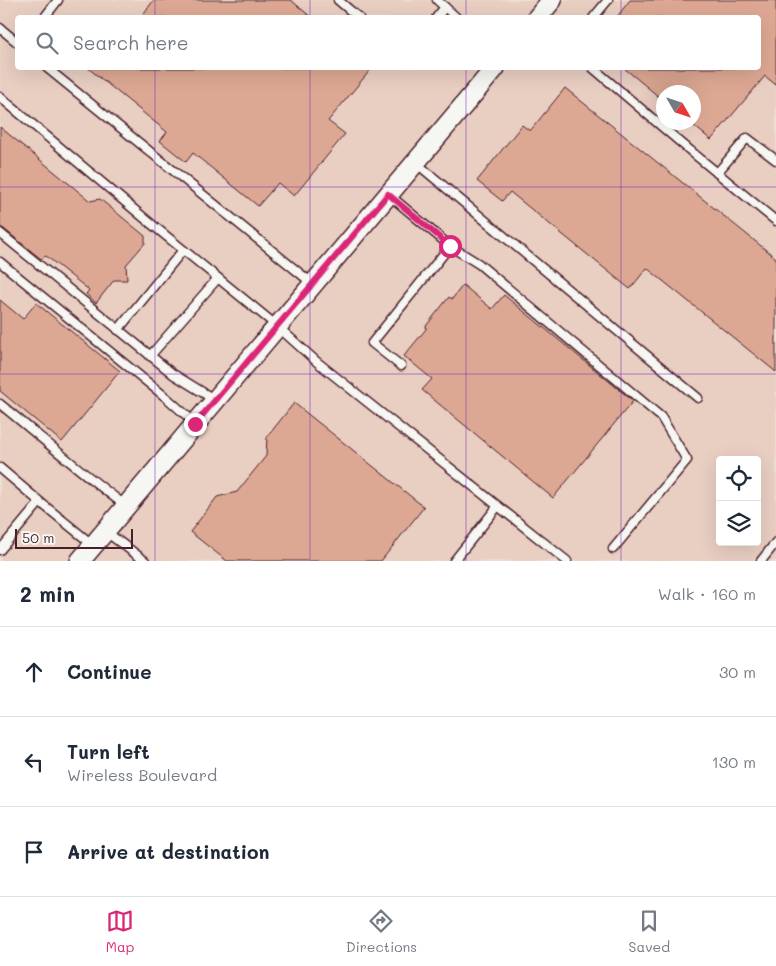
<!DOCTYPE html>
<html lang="en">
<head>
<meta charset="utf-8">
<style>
	body { margin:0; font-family:Mali,sans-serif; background:#f2f2f3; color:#1f2937 }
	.controls { position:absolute; right:15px; bottom:15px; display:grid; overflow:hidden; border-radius:5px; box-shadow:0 5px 20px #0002 }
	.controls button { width:45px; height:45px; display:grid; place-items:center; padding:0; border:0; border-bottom:1px solid #e0e1e3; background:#fff; color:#1f2937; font:25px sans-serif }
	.compass { position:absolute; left:656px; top:85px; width:45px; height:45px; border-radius:50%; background:#fff; box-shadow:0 5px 20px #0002; rotate:129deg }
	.scale { position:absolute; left:15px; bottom:12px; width:118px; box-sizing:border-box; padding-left:5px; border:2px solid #4a1f2b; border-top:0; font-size:14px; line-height:18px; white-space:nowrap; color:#4a1f2b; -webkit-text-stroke:4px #f6f6f2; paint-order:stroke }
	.stop { position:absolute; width:15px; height:15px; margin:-11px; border:4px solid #db2777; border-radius:50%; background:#fff }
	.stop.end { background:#db2777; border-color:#fff; box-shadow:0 1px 5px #0008 }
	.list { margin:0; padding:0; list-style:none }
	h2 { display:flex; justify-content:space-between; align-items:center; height:65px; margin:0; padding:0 20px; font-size:21px }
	h2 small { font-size:16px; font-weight:400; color:#747a83 }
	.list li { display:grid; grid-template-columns:32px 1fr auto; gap:15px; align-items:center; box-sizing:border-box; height:90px; padding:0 20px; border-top:1px solid #e0e1e3 }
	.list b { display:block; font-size:19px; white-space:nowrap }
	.list p { margin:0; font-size:16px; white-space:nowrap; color:#747a83 }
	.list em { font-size:16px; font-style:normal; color:#747a83 }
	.icon { flex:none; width:28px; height:28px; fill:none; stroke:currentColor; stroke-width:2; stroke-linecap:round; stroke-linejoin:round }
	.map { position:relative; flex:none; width:776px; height:561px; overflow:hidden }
	.search { position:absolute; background:#fff; box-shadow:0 5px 20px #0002; left:15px; right:15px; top:15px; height:55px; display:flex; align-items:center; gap:12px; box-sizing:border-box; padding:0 18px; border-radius:5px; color:#747a83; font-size:19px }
	.sheet { height:335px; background:#fff }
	nav { display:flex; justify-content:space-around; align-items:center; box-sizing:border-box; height:70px; border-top:1px solid #e0e1e3; background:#fff; font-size:14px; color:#747a83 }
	nav a { display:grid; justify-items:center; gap:2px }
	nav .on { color:#db2777 }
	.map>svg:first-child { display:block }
</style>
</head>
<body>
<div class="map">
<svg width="776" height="561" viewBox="0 0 776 561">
	<rect width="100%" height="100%" fill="#eedfd6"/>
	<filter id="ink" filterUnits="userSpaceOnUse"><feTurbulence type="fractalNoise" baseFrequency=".02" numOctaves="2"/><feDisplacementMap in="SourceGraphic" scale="10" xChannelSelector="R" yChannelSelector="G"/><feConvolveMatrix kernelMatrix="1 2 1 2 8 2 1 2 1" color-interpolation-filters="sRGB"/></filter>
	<g filter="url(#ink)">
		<path fill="#e9cec2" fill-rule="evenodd" d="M 0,0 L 776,0 L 776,561 L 0,561 ZM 18,18 L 758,18 L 758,68 L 18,68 ZM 664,92 L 694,92 L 694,122 L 664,122 ZM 720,460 L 757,460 L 757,542 L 720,542 Z"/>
		<g fill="#dda893" stroke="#4a1f2b">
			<path d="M 154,0 L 291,0 L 312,18 L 140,18 Z"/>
			<path d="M 630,0 L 776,0 L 776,85 L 765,76 L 711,140 L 694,126 L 694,92 L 664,92 L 664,101 L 624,68 L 758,68 L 758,18 L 616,18 Z"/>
			<path d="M 88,68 L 372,68 L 328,121 L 345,134 L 294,196 L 278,183 L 258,206 L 193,153 L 186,162 L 160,141 L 167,132 Z"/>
			<path d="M 565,88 L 776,258 L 776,372 L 647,268 L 630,289 L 510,192 L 502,201 L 477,181 L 522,125 L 530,131 Z"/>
			<path d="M 0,127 L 90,201 L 100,199 L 145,236 L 145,243 L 126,265 L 127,280 L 114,280 L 96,303 L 86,294 L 89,290 L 46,256 L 41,259 L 4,229 L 0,227 Z"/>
			<path d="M 463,285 L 492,309 L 504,295 L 633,401 L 553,498 L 422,390 L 432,379 L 404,356 L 426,329 L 426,326 L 449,297 L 452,299 Z"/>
			<path d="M 0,300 L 23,319 L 36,303 L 120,371 L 62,442 L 0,391 Z"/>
			<path d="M 294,403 L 424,507 L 381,561 L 227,561 L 190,532 L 217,497 L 237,492 L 266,456 L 267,437 Z"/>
		</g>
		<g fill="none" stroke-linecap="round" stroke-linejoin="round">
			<defs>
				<g id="service">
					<path d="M 338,0 L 359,18"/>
					<path d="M 437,0 L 457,18"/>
					<path d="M 44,18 L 58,0"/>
					<path d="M 436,18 L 445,7"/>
					<path d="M 593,18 L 608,0"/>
					<path d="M 0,28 L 18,43"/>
					<path d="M 47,68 L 313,284"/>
					<path d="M 593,68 L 693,153 L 776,221"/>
					<path d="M 0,97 L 149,222 L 277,326 L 317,362 L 567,561"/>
					<path d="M 415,162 L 698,398"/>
					<path d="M 717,173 L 747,138 L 776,160"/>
					<path d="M 388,194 L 450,246 L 372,343 L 401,366"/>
					<path d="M 0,233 L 173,374 L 215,400"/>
					<path d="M 450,246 L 479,264 L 661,417 L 687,460 L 613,549"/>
					<path d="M 0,262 L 168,399 L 195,423"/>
					<path d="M 118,330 L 183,250"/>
					<path d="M 150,356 L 218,278"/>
					<path d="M 0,404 C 42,438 83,474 126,506"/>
					<path d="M 0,468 L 40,502 L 93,545"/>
					<path d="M 105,531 L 145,561"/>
					<path d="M 0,550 L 40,502"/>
					<path d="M 454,561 L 498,506"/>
					<path d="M 761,561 L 776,542"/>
				</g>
				<g id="tertiary">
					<path d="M 537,18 L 552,0"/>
					<path d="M 80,561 L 495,68"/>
				</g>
			</defs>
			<use href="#service" stroke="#4a1f2b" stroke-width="11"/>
			<use href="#tertiary" stroke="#4a1f2b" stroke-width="22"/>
			<use href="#service" stroke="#f6f6f2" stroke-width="8"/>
			<use href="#tertiary" stroke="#f6f6f2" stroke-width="19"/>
		</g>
	</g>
	<g fill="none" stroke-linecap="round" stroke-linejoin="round" filter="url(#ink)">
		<path stroke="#db2777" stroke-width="6" d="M 195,424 L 388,194 L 450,246"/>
	</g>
	<path fill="none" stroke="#7b2cbf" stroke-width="1" stroke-opacity="0.55" d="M 155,0 L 155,18M 310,0 L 310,18M 466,0 L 466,18M 621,0 L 621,18M 155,68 L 155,561M 310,68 L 310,561M 466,68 L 466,561M 621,68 L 621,561M 0,187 L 776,187M 0,374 L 776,374"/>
</svg>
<div class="controls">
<button><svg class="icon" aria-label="locate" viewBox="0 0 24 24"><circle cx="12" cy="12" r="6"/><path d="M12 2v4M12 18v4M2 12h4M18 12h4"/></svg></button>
<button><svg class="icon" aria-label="layers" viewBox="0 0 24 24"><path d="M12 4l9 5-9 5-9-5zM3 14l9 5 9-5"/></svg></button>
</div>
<svg class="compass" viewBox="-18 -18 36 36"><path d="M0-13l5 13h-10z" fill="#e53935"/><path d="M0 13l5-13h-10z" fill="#747a83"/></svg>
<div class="scale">50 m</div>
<div class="stop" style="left:450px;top:246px"></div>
<div class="stop end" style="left:195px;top:424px"></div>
<div class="search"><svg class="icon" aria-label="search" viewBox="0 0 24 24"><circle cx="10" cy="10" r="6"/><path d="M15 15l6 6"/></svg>Search here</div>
</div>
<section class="sheet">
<h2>2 min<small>Walk · 160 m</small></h2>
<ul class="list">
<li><svg class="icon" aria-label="ahead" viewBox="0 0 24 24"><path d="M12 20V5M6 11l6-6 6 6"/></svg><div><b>Continue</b></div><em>30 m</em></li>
<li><svg class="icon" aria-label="left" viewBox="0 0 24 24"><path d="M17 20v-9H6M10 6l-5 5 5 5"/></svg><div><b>Turn left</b><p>Wireless Boulevard</p></div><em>130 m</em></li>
<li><svg class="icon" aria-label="arrive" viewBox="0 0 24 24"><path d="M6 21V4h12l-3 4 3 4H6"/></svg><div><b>Arrive at destination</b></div></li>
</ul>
</section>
<nav>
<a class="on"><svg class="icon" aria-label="map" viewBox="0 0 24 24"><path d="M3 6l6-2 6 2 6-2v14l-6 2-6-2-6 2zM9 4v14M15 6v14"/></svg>Map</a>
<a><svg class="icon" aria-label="directions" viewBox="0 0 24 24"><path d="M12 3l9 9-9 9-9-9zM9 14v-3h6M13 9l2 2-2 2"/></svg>Directions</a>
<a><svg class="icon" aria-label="saved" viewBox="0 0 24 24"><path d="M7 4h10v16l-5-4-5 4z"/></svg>Saved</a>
</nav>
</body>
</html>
